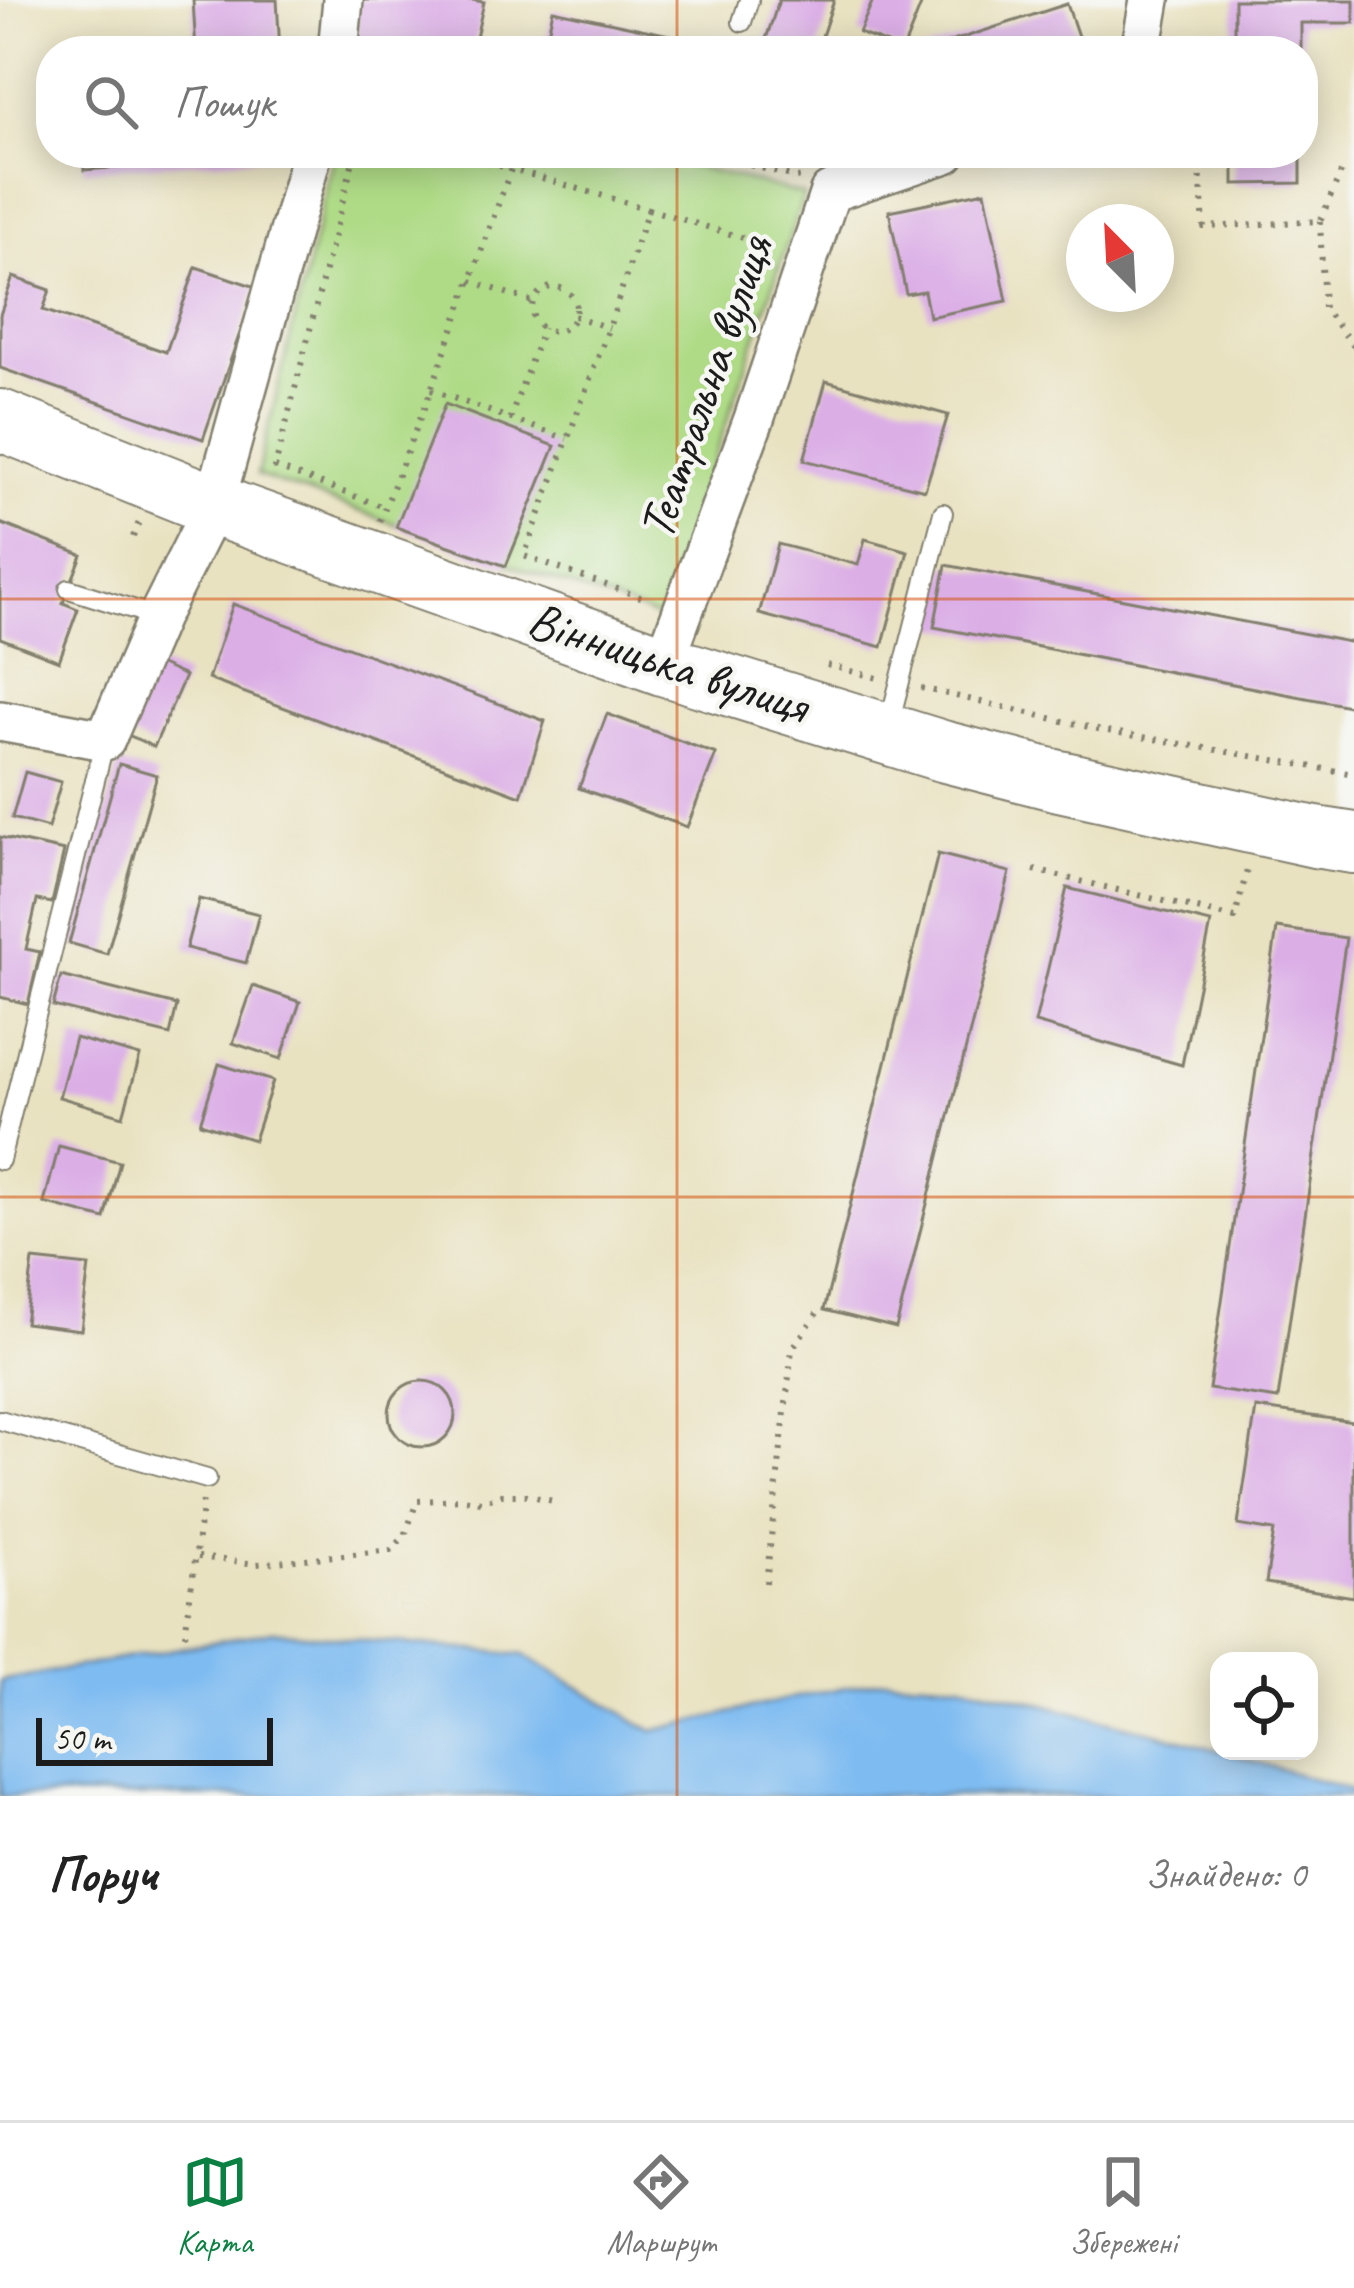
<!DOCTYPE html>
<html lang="uk">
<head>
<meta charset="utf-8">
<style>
	body { margin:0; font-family:Caveat,sans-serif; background:#f2f2f2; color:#222 }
	.controls { position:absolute; right:36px; bottom:36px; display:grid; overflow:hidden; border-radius:24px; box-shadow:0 6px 30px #0003 }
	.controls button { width:108px; height:108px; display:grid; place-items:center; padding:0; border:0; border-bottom:3px solid #e0e0e0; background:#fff; color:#222; font:60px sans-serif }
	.compass { position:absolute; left:1066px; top:204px; width:108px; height:108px; border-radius:50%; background:#fff; box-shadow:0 6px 30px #0003; rotate:336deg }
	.scale { position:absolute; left:36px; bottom:30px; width:237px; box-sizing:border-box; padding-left:12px; border:6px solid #1c1c1c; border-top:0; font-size:33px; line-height:42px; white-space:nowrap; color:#1c1c1c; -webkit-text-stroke:9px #f6f6f2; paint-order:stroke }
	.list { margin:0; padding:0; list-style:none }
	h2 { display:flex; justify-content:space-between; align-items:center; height:156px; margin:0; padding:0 48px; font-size:51px }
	h2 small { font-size:39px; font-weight:400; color:#767676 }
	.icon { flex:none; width:66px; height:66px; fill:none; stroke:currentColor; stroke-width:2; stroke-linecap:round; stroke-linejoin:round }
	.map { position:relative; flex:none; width:1354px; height:1796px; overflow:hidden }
	.search { position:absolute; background:#fff; box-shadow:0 6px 30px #0003; left:36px; right:36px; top:36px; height:132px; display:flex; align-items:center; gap:30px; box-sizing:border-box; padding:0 42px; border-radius:48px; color:#767676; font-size:45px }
	.sheet { height:324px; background:#fff }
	nav { display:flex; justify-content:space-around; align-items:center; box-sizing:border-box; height:168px; border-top:3px solid #e0e0e0; background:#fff; font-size:33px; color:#767676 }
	nav a { display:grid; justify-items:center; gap:6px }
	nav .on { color:#0b8043 }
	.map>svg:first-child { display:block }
</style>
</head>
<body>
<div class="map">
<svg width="1354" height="1796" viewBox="0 0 1354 1796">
	<rect width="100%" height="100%" fill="#f6f6f2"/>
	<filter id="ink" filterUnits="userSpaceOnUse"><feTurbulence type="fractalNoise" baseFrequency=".00833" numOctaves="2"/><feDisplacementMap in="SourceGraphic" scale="24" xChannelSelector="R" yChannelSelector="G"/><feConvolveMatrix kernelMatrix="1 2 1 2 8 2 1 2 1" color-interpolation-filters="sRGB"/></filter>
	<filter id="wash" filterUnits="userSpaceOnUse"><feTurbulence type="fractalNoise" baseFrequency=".004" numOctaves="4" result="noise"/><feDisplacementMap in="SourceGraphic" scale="48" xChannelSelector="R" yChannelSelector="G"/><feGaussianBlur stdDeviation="2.7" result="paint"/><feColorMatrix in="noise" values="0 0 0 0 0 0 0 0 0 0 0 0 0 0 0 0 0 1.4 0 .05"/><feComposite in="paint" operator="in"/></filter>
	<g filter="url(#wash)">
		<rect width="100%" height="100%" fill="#e9e2c1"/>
		<path fill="#afdb86" stroke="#667c51" stroke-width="3" d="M 335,153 L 642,153 L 804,195 L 660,618 L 257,475 Z"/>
		<path fill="#7ebbf1" stroke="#4d6c86" stroke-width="3" d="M 273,1631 L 524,1655 L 653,1731 L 801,1696 L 887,1679 L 961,1683 L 1187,1741 L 1354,1791 L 1354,1796 L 0,1796 L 0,1681 Z"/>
		<g id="blocks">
			<g fill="#dbaee6">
				<path d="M 193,0 L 277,0 L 280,51 L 196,51 Z"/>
				<path d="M 356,0 L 472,0 L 484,2 L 473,51 L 358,51 Z"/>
				<path d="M 779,0 L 834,0 L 817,51 L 762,51 Z"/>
				<path d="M 873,0 L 923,0 L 903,50 L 859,33 Z"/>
				<path d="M 1234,0 L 1354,0 L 1354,23 L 1301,23 L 1301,51 L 1234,51 Z"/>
				<path d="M 1067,4 L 1083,51 L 925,51 L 925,50 Z"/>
				<path d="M 553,10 L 734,49 L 734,51 L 544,51 Z"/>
				<path d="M 83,153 L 286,153 L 286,156 L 84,170 Z"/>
				<path d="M 1234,153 L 1301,153 L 1301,183 L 1234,184 Z"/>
				<path d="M 985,191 L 1007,301 L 929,317 L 924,291 L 906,294 L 889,211 Z"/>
				<path d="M 196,267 L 256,287 L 203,439 L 0,368 L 0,315 L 13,277 L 50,290 L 43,310 L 166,352 Z"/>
				<path d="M 826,381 L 948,415 L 925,490 L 804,460 Z"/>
				<path d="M 445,404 L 555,446 L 506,566 L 396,527 Z"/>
				<path d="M 0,523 L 82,555 L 63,603 L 78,609 L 59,661 L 0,638 Z"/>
				<path d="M 865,539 L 908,551 L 882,647 L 759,614 L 778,544 L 858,565 Z"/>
				<path d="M 946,565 L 1354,643 L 1354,707 L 934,627 Z"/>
				<path d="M 233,604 L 545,721 L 521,796 L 208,679 Z"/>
				<path d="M 156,663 L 185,676 L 154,747 L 124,733 Z"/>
				<path d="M 607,714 L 716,754 L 687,827 L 579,788 Z"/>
				<path d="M 119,764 L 157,775 L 107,954 L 69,943 Z"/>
				<path d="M 25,772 L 61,782 L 48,828 L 12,818 Z"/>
				<path d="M 0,837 L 64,851 L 52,903 L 37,900 L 26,949 L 40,952 L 28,1004 L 0,997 Z"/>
				<path d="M 938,854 L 1010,872 L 896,1328 L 824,1310 Z"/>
				<path d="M 1067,888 L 1211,923 L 1182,1065 L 1035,1023 Z"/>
				<path d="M 199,899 L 259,914 L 246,963 L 186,948 Z"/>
				<path d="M 1277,928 L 1346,938 L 1278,1399 L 1209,1389 Z"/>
				<path d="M 61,976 L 177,1005 L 170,1035 L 53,1006 Z"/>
				<path d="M 253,986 L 300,1002 L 281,1059 L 233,1043 Z"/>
				<path d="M 75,1038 L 140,1056 L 123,1116 L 59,1097 Z"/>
				<path d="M 219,1064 L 273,1081 L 254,1140 L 200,1123 Z"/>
				<path d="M 59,1146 L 120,1162 L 105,1219 L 44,1203 Z"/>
				<path d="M 33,1260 L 89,1266 L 81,1330 L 25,1323 Z"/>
				<circle cx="422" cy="1414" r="33"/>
				<path d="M 1256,1408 L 1354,1422 L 1354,1597 L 1266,1583 L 1274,1531 L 1238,1525 Z"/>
			</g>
		</g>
	</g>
	<g filter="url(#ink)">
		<use href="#blocks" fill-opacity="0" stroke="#827f6e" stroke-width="3"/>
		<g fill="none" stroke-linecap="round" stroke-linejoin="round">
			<defs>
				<g id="service">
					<path d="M 742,22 L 749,0"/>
					<path d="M 69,589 L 158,617"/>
					<path d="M 889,724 L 943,513"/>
					<path d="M 0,1160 L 105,740"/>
					<path d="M 0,1420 L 207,1479"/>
				</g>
				<g id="minor">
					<path d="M 338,51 L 343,0"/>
					<path d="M 1141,51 L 1150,0"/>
					<path d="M 663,665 L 754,419 L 830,192 L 946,153"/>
					<path d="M 0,721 L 105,740 L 158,617 L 214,505 L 312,153"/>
				</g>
				<path id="primary" d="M 0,420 L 214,505 L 663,665 L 942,751 L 1055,780 L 1315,837 L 1354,843"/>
			</defs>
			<use href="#service" stroke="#827f6e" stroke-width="22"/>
			<use href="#minor" stroke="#827f6e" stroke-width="44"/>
			<use href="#primary" stroke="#827f6e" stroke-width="64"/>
			<g stroke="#827f6e" stroke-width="6" stroke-dasharray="3 9" stroke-linecap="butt">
				<path d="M 355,153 L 275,467 L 384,507"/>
				<path d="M 453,153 L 511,169"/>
				<path d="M 704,153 L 799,178"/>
				<path d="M 1199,153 L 1204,227 L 1320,221 L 1343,168"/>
				<path d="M 648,209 L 773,247"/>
				<path d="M 1320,221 L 1324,309 L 1354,346"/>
				<path d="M 471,281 L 533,302"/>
				<circle cx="554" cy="309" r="22"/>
				<path d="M 574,316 L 609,328"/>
				<path d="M 431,390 L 567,439"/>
				<path d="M 510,419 L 543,328"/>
				<path d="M 380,521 L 431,390 L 511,169 L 648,209 L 609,328 L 524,556 L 649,600"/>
				<path d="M 133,537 L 139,522"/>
				<path d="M 827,665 L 878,678"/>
				<path d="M 921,688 L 1102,730 L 1354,774"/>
				<path d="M 1034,870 L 1235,918 L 1248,866"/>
				<path d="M 198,1557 L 257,1564 L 391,1550 L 405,1536 L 417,1501 L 463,1499 L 481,1502 L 502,1495 L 527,1495 L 553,1501"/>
				<path d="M 766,1583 L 792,1349 L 818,1312"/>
				<path d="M 185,1635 L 203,1500"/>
			</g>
			<use href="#service" stroke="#fff" stroke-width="18"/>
			<use href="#minor" stroke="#fff" stroke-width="39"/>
			<use href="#primary" stroke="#fff" stroke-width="60"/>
		</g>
	</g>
	<path fill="none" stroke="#d4530e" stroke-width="3" stroke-opacity="0.55" d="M 677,0 L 677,51M 677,153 L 677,1796M 0,599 L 1354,599M 0,1197 L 1354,1197"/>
	<g text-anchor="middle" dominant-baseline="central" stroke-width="9" stroke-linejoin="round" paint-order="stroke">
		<g font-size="51" fill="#1c1c1c" stroke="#f6f6f2">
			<text transform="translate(705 387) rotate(-71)">Театральна вулиця</text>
			<text transform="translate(668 662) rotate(18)">Вінницька вулиця</text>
		</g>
	</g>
</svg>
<div class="controls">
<button><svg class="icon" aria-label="locate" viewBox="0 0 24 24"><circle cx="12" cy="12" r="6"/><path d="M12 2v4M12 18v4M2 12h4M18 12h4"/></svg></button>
</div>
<svg class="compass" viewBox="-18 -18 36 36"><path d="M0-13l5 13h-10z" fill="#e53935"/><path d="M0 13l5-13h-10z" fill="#767676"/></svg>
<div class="scale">50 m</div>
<div class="search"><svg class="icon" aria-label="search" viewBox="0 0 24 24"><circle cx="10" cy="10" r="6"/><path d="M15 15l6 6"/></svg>Пошук</div>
</div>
<section class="sheet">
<h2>Поруч<small>Знайдено: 0</small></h2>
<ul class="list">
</ul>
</section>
<nav>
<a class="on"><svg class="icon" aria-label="map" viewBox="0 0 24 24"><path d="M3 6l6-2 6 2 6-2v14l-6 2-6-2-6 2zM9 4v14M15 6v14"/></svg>Карта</a>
<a><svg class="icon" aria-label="directions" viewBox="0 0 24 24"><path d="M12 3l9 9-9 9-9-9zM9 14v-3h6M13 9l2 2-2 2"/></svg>Маршрут</a>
<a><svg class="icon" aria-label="saved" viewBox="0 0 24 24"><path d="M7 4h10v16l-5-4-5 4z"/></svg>Збережені</a>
</nav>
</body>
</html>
